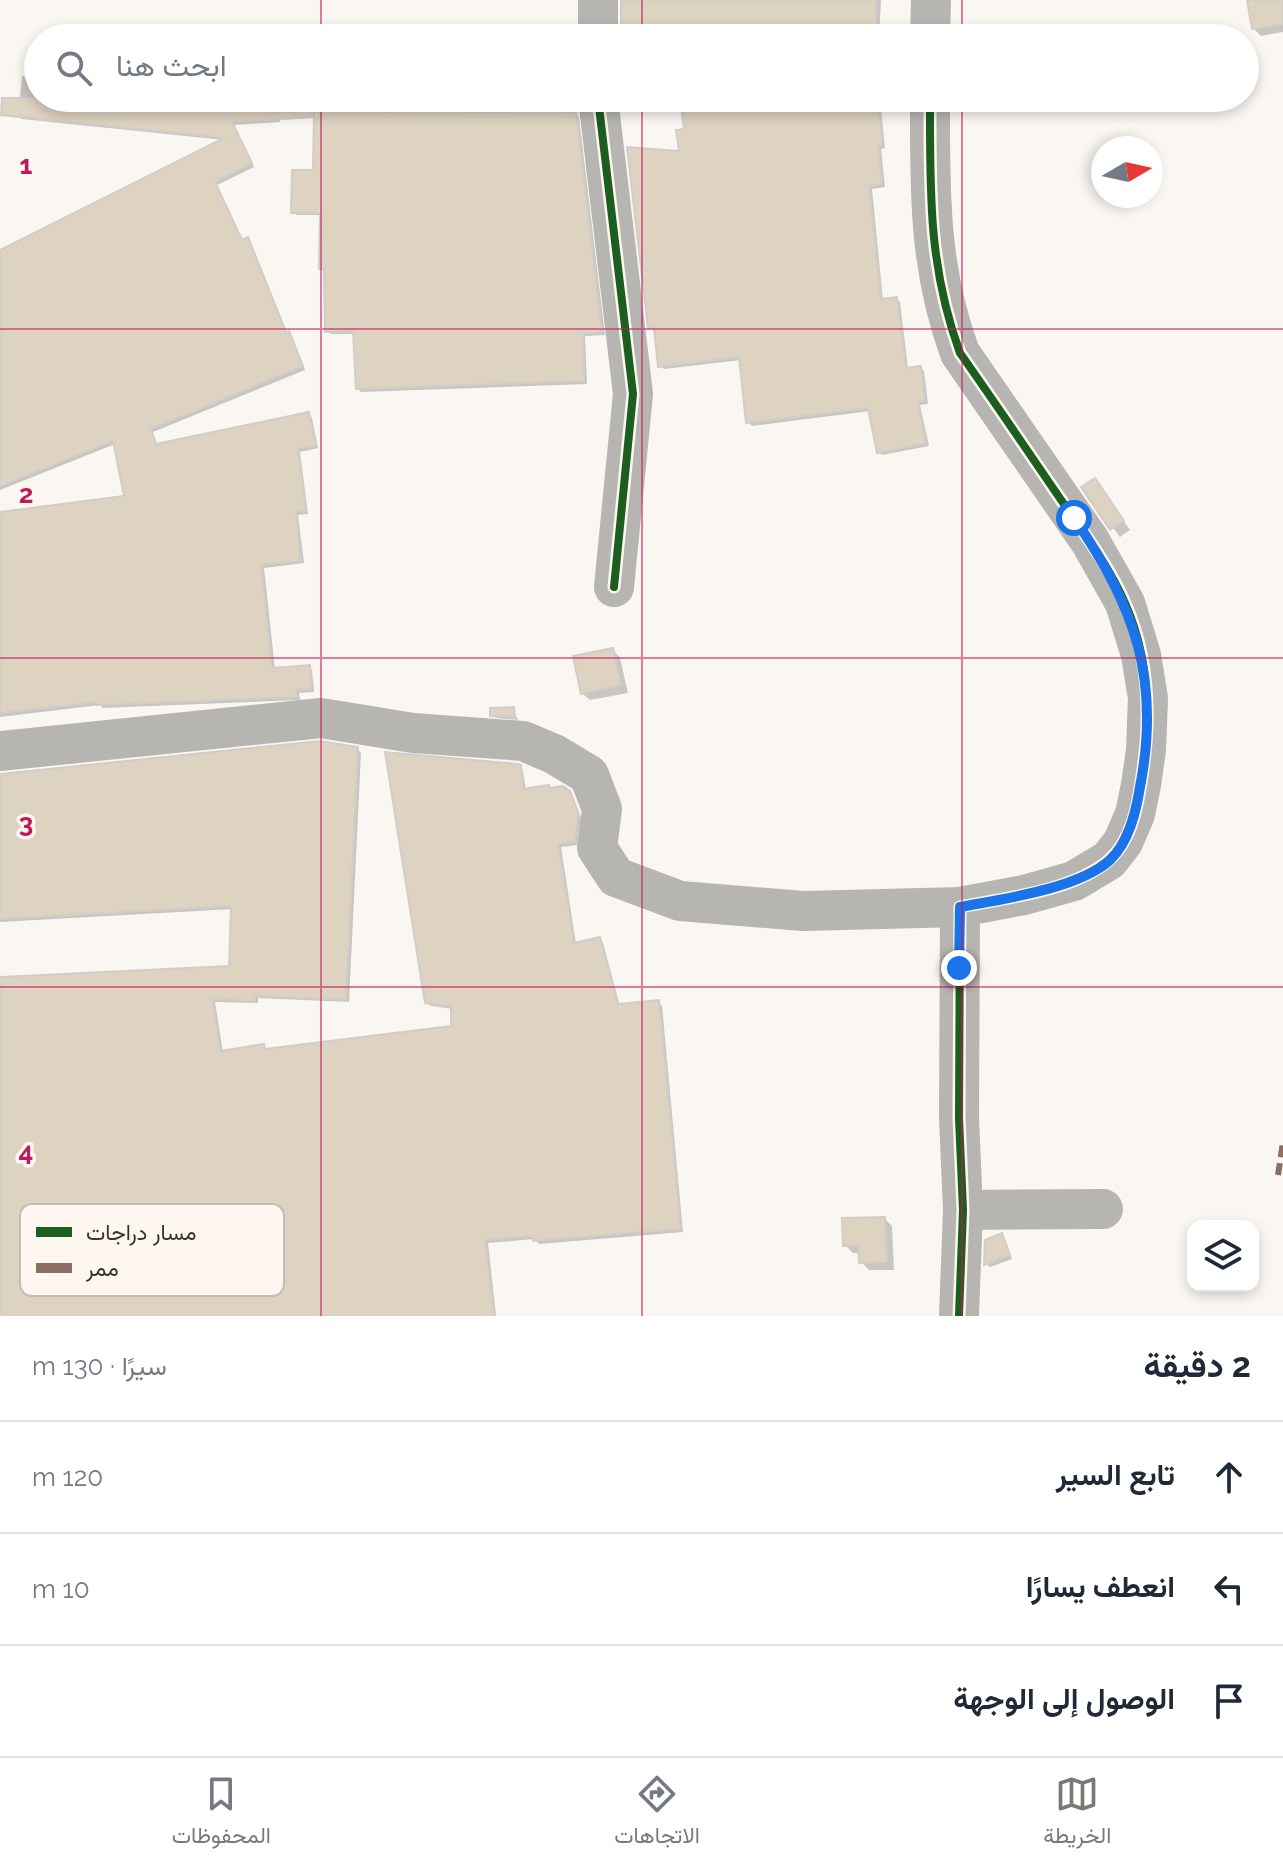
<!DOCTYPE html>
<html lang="ar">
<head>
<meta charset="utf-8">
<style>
	body { margin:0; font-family:Raleway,Vazirmatn,sans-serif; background:#f6f6f7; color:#1f2937; direction:rtl }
	.controls { position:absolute; right:24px; bottom:24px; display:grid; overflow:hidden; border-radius:16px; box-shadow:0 4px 12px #0003 }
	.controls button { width:72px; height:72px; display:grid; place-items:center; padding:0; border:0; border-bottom:2px solid #e0e1e3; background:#fff; color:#1f2937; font:40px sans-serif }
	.compass { position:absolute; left:1091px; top:136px; width:72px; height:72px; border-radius:50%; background:#fff; box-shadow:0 4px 12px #0003; rotate:81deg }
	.stop { position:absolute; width:24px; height:24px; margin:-18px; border:6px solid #1a73e8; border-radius:50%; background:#fff }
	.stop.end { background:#1a73e8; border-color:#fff; box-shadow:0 2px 8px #0008 }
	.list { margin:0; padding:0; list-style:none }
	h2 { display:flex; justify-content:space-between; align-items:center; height:104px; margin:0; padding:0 32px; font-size:34px }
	h2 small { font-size:26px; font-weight:400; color:#747a83 }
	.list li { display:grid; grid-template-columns:52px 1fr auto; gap:24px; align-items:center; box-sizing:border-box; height:112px; padding:0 32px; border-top:2px solid #e0e1e3 }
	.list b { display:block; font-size:30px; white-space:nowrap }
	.list em { font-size:26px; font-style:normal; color:#747a83 }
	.icon { flex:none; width:44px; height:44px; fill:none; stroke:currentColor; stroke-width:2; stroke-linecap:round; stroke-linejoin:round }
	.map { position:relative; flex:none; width:1283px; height:1316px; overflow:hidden; direction:ltr }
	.search { position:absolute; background:#fff; box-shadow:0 4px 12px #0003; left:24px; right:24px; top:24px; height:88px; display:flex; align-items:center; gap:20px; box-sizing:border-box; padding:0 28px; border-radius:44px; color:#747a83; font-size:30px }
	.sheet { height:440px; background:#fff }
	nav { display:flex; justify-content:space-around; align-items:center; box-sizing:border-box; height:112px; border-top:2px solid #e0e1e3; background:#fff; font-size:22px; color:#747a83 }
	nav a { display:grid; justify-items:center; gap:4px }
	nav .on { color:#7c7872 }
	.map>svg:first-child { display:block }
</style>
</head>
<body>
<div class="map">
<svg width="1283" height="1316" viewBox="0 0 1283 1316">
	<rect width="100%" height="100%" fill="#faf7f3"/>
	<g fill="#0003">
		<path d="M 623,0 L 881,0 L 879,38 L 623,38 Z"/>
		<path d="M 1249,0 L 1283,0 L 1283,32 L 1261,36 L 1253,28 Z"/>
		<path d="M 22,76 L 38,77 L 38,98 L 278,98 L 280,122 L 233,125 L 254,167 L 217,185 L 243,241 L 248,239 L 251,243 L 289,337 L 293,341 L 305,370 L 153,432 L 157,445 L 308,414 L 312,418 L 318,448 L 300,452 L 308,514 L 298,515 L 304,563 L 264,568 L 275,669 L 309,667 L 312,670 L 314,692 L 299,693 L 300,700 L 103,708 L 100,705 L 0,717 L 0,514 L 126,498 L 115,444 L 0,490 L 0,252 L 224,140 L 22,119 L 18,116 Z"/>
		<path d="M 682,98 L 880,98 L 885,148 L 881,149 L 885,187 L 872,189 L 883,301 L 896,299 L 900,302 L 908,369 L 920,368 L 924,371 L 928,404 L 920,405 L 929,446 L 882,455 L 879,452 L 870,411 L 752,426 L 748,422 L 741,360 L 664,369 L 660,366 L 656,331 L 650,327 L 686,131 Z"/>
		<path d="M 576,114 L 579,117 L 605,335 L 585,336 L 587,384 L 361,392 L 358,388 L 356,334 L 331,334 L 327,331 L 324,271 L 321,268 L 322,215 L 297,215 L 293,212 L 315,172 Z"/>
		<path d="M 1097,484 L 1130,530 L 1120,537 L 1084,488 Z"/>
		<path d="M 613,650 L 620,658 L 628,693 L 590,700 L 582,693 Z"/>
		<path d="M 513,709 L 518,720 L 496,718 L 492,715 Z"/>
		<path d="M 357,749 L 361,753 L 349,1002 L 258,998 L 258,1003 L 215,1002 L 223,1053 L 264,1047 L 268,1051 L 453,1028 L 453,1009 L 431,1006 L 427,1002 L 519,767 L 523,771 L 526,791 L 569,792 L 581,817 L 577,845 L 561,847 L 576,944 L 599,939 L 603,943 L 620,1006 L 658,1002 L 662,1006 L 683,1232 L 539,1244 L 535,1239 L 488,1243 L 496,1316 L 0,1316 L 0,979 L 231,968 L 233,909 L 0,922 L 0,776 Z"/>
		<path d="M 885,1219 L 892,1226 L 894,1270 L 869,1270 L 861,1262 L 861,1253 L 853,1253 L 845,1245 Z"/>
		<path d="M 1002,1235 L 1012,1259 L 990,1267 L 986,1264 Z"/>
	</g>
	<g fill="#ded2c0" stroke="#d1cdc8" stroke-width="2">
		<rect x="621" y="0" width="255" height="38"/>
		<path d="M 1247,0 L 1283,0 L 1283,24 L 1252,29 Z"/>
		<path d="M 2,98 L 312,98 L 312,117 L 232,122 L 252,163 L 215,182 L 242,240 L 248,237 L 286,333 L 289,331 L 303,366 L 151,429 L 156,444 L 309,412 L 316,445 L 298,449 L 306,511 L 296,512 L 301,561 L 261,565 L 272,668 L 310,665 L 311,689 L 296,690 L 297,697 L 97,705 L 97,702 L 0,713 L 0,512 L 124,496 L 113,441 L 0,486 L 0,250 L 224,138 L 1,115 Z"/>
		<path d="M 680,98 L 852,98 L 853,111 L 879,109 L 883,145 L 878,146 L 882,184 L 869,186 L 881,299 L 897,297 L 906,368 L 921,366 L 925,401 L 918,402 L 926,443 L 877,453 L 868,408 L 746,423 L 739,357 L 658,367 L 654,328 L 648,328 L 627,147 L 679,151 L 676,130 L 684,129 Z"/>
		<path d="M 314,111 L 576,112 L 602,332 L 583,334 L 584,381 L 356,389 L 353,331 L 325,332 L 324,269 L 319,269 L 320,213 L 291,213 L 292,170 L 313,170 Z"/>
		<path d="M 1095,478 L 1124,521 L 1110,530 L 1081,487 Z"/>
		<path d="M 613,648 L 621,685 L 581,694 L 573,656 Z"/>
		<path d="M 514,707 L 515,717 L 490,716 L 490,708 Z"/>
		<path d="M 320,741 L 358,747 L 346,1000 L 255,996 L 255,1001 L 213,999 L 220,1051 L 264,1044 L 265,1049 L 451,1026 L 451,1007 L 425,1003 L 385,752 L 518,764 L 521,765 L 523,789 L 549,785 L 549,788 L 563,786 L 570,791 L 578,812 L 575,842 L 558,844 L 574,943 L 600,937 L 618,1004 L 659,1000 L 681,1229 L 533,1241 L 533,1236 L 485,1240 L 494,1316 L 0,1316 L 0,977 L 229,966 L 231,906 L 0,919 L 0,774 Z"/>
		<path d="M 885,1217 L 887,1262 L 859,1263 L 858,1246 L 843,1246 L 842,1218 Z"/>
		<path d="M 1002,1233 L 1010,1255 L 984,1265 L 985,1240 Z"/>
	</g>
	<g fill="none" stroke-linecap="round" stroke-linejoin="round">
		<g stroke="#b7b5b2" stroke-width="40">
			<path d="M 598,0 L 598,38"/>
			<path d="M 930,38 L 931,0"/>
			<path d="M 598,98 L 633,394 L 614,587"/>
			<path d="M 0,751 L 321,718 L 413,733 L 523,741 L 554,754 L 589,775 L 602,809 L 597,848 L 616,877 L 680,901 L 803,911 L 960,907 L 1024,895 L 1074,881 L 1109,860 L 1123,842 L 1135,814 L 1141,785 L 1146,750 L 1148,698 L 1141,655 L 1125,603 L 1090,541 L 960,353 C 928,266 930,189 930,98"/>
			<path d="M 963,1210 L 1103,1209"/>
			<path d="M 959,1316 L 963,1210 L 959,1118 L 960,907"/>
		</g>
		<path stroke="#8d6e63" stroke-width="6" stroke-dasharray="12 6" stroke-linecap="butt" d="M 1278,1175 L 1283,1142"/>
		<defs>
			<g id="cycleway">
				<path d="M 598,98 L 633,394 L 614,587"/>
				<path d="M 930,98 C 930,189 928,266 960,353 C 993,400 1025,447 1057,494 C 1081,529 1108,564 1125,603 C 1149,657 1151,719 1142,776 C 1138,804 1132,840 1109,860 C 1074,891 1005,898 960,907 L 959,1118 L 963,1210 L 959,1316"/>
			</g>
		</defs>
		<use href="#cycleway" stroke="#fdf7f0" stroke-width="13"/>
		<use href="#cycleway" stroke="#1b5e20" stroke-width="8"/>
	</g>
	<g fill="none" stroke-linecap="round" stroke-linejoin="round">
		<path stroke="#1a73e8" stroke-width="10" d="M 959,968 L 960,907 C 1002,899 1078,889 1110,860 C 1129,842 1136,812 1140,787 C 1161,680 1135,606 1074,518"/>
	</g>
	<path fill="none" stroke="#c2185b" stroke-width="2" stroke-opacity="0.55" d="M 321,0 L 321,38M 642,0 L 642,38M 962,0 L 962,38M 321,98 L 321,1316M 642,98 L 642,1316M 962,98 L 962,1316M 0,329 L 1283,329M 0,658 L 1283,658M 0,987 L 1283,987"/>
	<rect x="20" y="1204" width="264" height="92" rx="12" fill="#fdf7f0" stroke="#c2bcb5" stroke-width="2"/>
	<rect x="36" y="1227" width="36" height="10" fill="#1b5e20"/>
	<rect x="36" y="1263" width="36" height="10" fill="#8d6e63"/>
	<g font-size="22" fill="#38332c">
		<text x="86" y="1240">مسار دراجات</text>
		<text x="86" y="1276">ممر</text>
	</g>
	<g font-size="26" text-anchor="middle" font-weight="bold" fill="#c2185b" stroke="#fdf7f0" stroke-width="7" stroke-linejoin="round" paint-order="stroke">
		<text x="26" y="174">1</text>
		<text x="26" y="503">2</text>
		<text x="26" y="832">3</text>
		<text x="26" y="1161">4</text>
	</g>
</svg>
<div class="controls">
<button><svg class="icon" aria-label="layers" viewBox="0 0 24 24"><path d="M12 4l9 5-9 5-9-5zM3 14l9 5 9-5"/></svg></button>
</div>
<svg class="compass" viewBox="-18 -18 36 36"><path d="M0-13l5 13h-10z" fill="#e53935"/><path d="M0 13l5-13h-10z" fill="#747a83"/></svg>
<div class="stop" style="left:1074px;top:518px"></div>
<div class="stop end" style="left:959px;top:968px"></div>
<div class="search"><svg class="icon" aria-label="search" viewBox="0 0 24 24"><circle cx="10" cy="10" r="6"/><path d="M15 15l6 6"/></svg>ابحث هنا</div>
</div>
<section class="sheet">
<h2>2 دقيقة<small>سيرًا · 130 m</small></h2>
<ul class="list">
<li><svg class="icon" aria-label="ahead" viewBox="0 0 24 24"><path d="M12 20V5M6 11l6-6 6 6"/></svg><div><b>تابع السير</b></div><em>120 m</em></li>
<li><svg class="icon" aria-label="left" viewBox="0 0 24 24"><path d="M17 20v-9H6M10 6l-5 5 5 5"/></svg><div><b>انعطف يسارًا</b></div><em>10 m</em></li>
<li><svg class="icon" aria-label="arrive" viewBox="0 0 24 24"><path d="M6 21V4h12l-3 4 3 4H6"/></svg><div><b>الوصول إلى الوجهة</b></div></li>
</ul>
</section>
<nav>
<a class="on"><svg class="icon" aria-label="map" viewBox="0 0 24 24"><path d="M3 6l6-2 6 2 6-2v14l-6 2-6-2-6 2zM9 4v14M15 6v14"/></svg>الخريطة</a>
<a><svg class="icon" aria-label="directions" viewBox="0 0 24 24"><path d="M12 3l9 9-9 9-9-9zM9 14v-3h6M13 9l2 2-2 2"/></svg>الاتجاهات</a>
<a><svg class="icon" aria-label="saved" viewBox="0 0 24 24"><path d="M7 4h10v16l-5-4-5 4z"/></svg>المحفوظات</a>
</nav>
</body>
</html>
